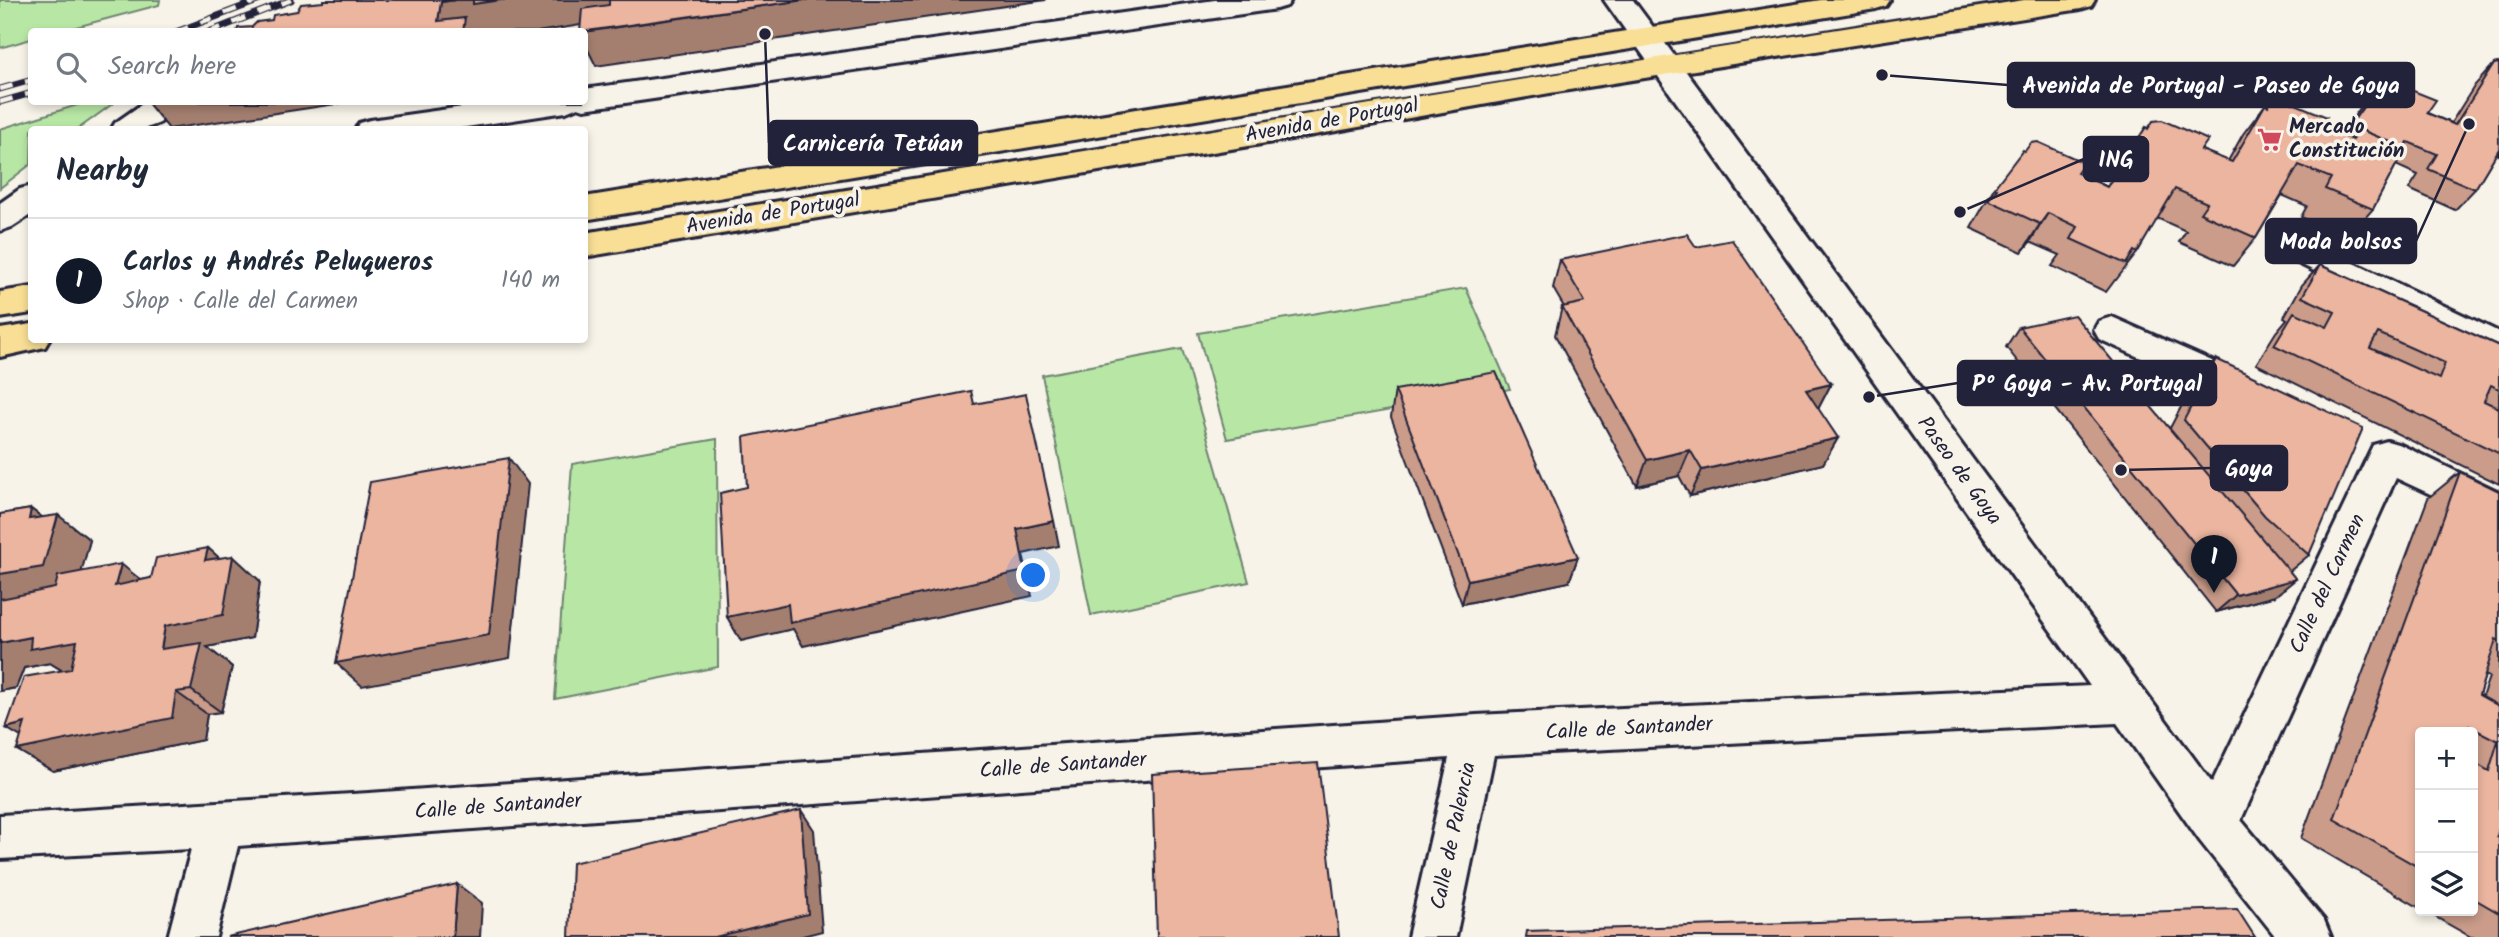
<!DOCTYPE html>
<html lang="en">
<head>
<meta charset="utf-8">
<style>
	body { margin:0; font-family:Kalam,sans-serif; background:#f6f6f7; color:#1f2937 }
	.controls { position:absolute; right:21px; bottom:21px; display:grid; overflow:hidden; border-radius:7px; box-shadow:0 4px 10px #0003 }
	.controls button { width:63px; height:63px; display:grid; place-items:center; padding:0; border:0; border-bottom:2px solid #e0e1e3; background:#fff; color:#1f2937; font:35px sans-serif }
	.you { position:absolute; left:1034px; top:576px; width:24px; height:24px; margin:-18px; border:5px solid #fff; border-radius:50%; background:#1a73e8; box-shadow:0 0 0 10px #1a73e833 }
	.badge { display:grid; place-items:center; width:46px; height:46px; border-radius:50%; background:#111827; color:#fff; font-size:23px; font-weight:700 }
	.pin { position:absolute; translate:-50% -58px; filter:drop-shadow(0 2px 4px #0008) }
	.pin::after { content:''; position:absolute; top:37px; width:24px; height:21px; background:inherit; clip-path:polygon(0 0,100% 0,50% 100%) }
	.list { margin:0; padding:0; list-style:none }
	h2 { display:flex; justify-content:space-between; align-items:center; height:91px; margin:0; padding:0 28px; font-size:30px }
	h2 small { font-size:23px; font-weight:400; color:#747a83 }
	.list li { display:grid; grid-template-columns:46px 1fr auto; gap:21px; align-items:center; box-sizing:border-box; height:126px; padding:0 28px; border-top:2px solid #e0e1e3 }
	.list b { display:block; font-size:26px; white-space:nowrap }
	.list p { margin:0; font-size:23px; white-space:nowrap; color:#747a83 }
	.list em { font-size:23px; font-style:normal; color:#747a83 }
	.icon { flex:none; width:38px; height:38px; fill:none; stroke:currentColor; stroke-width:2; stroke-linecap:round; stroke-linejoin:round }
	.map { position:relative; flex:none; width:2499px; height:937px; overflow:hidden }
	.search { position:absolute; background:#fff; box-shadow:0 4px 10px #0003; left:28px; top:28px; width:560px; height:77px; display:flex; align-items:center; gap:18px; box-sizing:border-box; padding:0 24px; border-radius:7px; color:#747a83; font-size:26px }
	.panel { position:absolute; background:#fff; box-shadow:0 4px 10px #0003; left:28px; top:126px; width:560px; height:217px; border-radius:7px }
	.map>svg:first-child { display:block }
</style>
</head>
<body>
<div class="map">
<svg width="2499" height="937" viewBox="0 0 2499 937">
	<rect width="100%" height="100%" fill="#f7f3e8"/>
	<filter id="ink" filterUnits="userSpaceOnUse"><feTurbulence type="fractalNoise" baseFrequency=".0143" numOctaves="2"/><feDisplacementMap in="SourceGraphic" scale="14" xChannelSelector="R" yChannelSelector="G"/><feConvolveMatrix kernelMatrix="1 2 1 2 8 2 1 2 1" color-interpolation-filters="sRGB"/></filter>
	<g filter="url(#ink)">
		<g fill="#b8e7a5" stroke="#6d8470" stroke-width="2">
			<path d="M 0,0 L 160,0 L 159,5 L 61,31 L 32,32 L 31,39 L 0,48 Z"/>
			<path d="M 87,102 L 115,102 L 78,129 L 32,130 L 31,164 L 0,188 L 0,129 Z"/>
			<path d="M 1466,288 L 1510,389 L 1227,439 L 1198,333 Z"/>
			<path d="M 1182,349 L 1249,582 L 1091,615 L 1042,375 Z"/>
			<path d="M 717,439 L 718,667 L 555,699 L 572,464 Z"/>
		</g>
		<g fill="none" stroke-linecap="round" stroke-linejoin="round">
			<defs>
				<g id="minor">
					<path d="M 1215,0 L 1291,0 L 1287,6 L 1277,9 L 584,109 L 578,107 L 566,112 L 446,130 L 355,130 L 359,123 L 370,120 L 498,102 L 584,102 L 584,89 Z"/>
					<path d="M 1604,0 L 1633,0 L 2212,783 L 2373,445 L 2387,441 L 2401,445 L 2499,492 L 2499,526 L 2396,478 L 2241,820 L 2324,920 L 2331,937 L 2276,937 L 2200,841 L 2117,723 L 1494,755 L 1456,937 L 1408,937 L 1449,758 L 238,846 L 216,937 L 168,937 L 191,849 L 0,859 L 0,815 L 369,793 L 1476,715 L 2090,686 Z"/>
					<path d="M 145,102 L 181,102 C 164,130 140,130 111,130 L 115,123 Z"/>
					<path d="M 32,186 L 32,214 L 12,227 L 0,231 L 0,203 L 20,189 Z"/>
					<path d="M 2306,240 L 2499,332 L 2499,362 L 2294,261 L 2289,252 L 2294,243 Z"/>
					<path d="M 2112,317 L 2264,384 L 2269,394 L 2264,404 L 2251,408 L 2099,339 L 2094,330 L 2099,321 Z"/>
				</g>
				<g id="primary">
					<path d="M 1821,0 L 1890,0 L 1886,6 L 1876,9 L 584,220 L 584,197 Z"/>
					<path d="M 2024,0 L 2095,0 L 2091,6 L 2081,9 L 1550,93 L 1297,138 L 584,257 L 584,233 C 1064,155 1544,74 2024,0 Z"/>
					<path d="M 32,287 L 32,313 L 0,318 L 0,292 Z"/>
					<path d="M 32,324 L 32,340 L 49,340 L 45,347 L 0,357 L 0,329 Z"/>
				</g>
			</defs>
			<use href="#minor" stroke="#22223b" stroke-width="6"/>
			<use href="#primary" stroke="#22223b" stroke-width="6"/>
			<use href="#minor" fill="#f7f3e8" fill-rule="evenodd"/>
			<use href="#primary" fill="#f9df96" fill-rule="evenodd"/>
			<defs>
				<g id="rail">
					<path d="M 176,32 L 260,0"/>
					<path d="M 209,32 L 291,0"/>
					<path d="M 0,89 L 32,80"/>
					<path d="M 0,102 L 32,93"/>
				</g>
			</defs>
			<use href="#rail" stroke="#22223b" stroke-width="7"/>
			<use href="#rail" stroke="#f7f3e8" stroke-width="4.5" stroke-dasharray="13" stroke-linecap="butt"/>
		</g>
		<g fill="#ca9c89" stroke="#22223b" stroke-width="2" fill-rule="evenodd">
			<path d="M 2499,63 L 2499,155 L 2496,154 L 2475,189 L 2455,210 L 2409,189 L 2418,175 L 2396,165 L 2373,209 L 2348,237 L 2301,217 L 2307,206 L 2282,195 L 2256,238 L 2233,266 L 2179,242 L 2186,231 L 2157,218 L 2137,253 L 2116,280 L 2115,280 L 2106,292 L 2052,266 L 2060,255 L 2030,242 L 2022,252 L 1971,228 L 1994,188 L 2078,174 L 2107,186 L 2146,127 L 2228,161 L 2243,134 L 2265,105 L 2267,106 L 2271,100 L 2321,127 L 2341,135 L 2362,105 L 2379,85 L 2427,113 L 2451,123 L 2475,85 L 2494,64 Z"/>
			<path d="M 1696,247 L 1831,384 L 1818,409 L 1838,438 L 1823,464 L 1690,496 L 1679,476 L 1637,486 L 1555,335 L 1562,307 L 1564,307 L 1553,288 L 1560,260 Z"/>
			<path d="M 2320,265 L 2499,346 L 2499,484 L 2256,364 L 2276,332 L 2287,319 L 2284,317 L 2302,285 Z"/>
			<path d="M 2019,327 L 2170,428 L 2192,386 L 2216,359 L 2309,555 L 2290,571 L 2275,596 L 2216,612 L 2006,347 Z"/>
			<path d="M 1395,390 L 1578,557 L 1569,582 L 1462,604 L 1391,417 Z"/>
			<path d="M 2460,472 L 2499,491 L 2499,937 L 2471,937 L 2425,911 L 2473,911 L 2473,732 L 2420,732 L 2420,908 L 2301,838 L 2428,498 ZM 2485,675 L 2489,677 L 2482,697 L 2479,695 Z"/>
			<path d="M 31,509 L 42,517 L 90,540 L 81,572 L 141,580 L 151,578 L 208,548 L 219,558 L 260,581 L 252,638 L 207,647 L 232,667 L 221,712 L 207,714 L 203,740 L 53,771 L 17,750 L 61,670 L 50,663 L 24,668 L 16,688 L 0,691 L 0,514 Z"/>
		</g>
		<g fill="#a47f6f" stroke="#22223b" stroke-width="2">
			<path d="M 456,0 L 617,0 L 625,18 L 537,32 L 444,32 L 438,21 L 441,2 Z"/>
			<path d="M 804,0 L 1046,0 L 596,66 L 584,42 L 584,32 Z"/>
			<path d="M 147,102 L 349,102 L 169,129 Z"/>
			<path d="M 2048,213 L 2030,242 L 2022,252 L 2040,224 Z"/>
			<path d="M 1831,384 L 1817,411 L 1806,390 Z"/>
			<path d="M 1838,438 L 1823,464 L 1690,496 L 1702,470 Z"/>
			<path d="M 1690,450 L 1679,476 L 1637,486 L 1647,460 Z"/>
			<path d="M 509,458 L 528,484 L 510,658 L 362,686 L 336,663 Z"/>
			<path d="M 31,509 L 55,527 L 58,515 L 90,540 L 76,592 L 0,619 L 0,574 L 29,519 Z"/>
			<path d="M 1054,521 L 1059,546 L 1023,554 L 1032,596 L 803,646 L 793,629 L 741,641 L 727,617 L 1017,529 Z"/>
			<path d="M 208,548 L 231,568 L 233,556 L 260,581 L 252,638 L 207,647 L 232,667 L 221,712 L 191,690 L 161,649 L 165,626 L 205,560 Z"/>
			<path d="M 1578,557 L 1569,582 L 1462,604 L 1468,580 Z"/>
			<path d="M 121,564 L 152,589 L 115,586 Z"/>
			<path d="M 2296,579 L 2275,596 L 2216,612 L 2236,595 Z"/>
			<path d="M 31,637 L 77,641 L 110,664 L 65,672 L 50,663 L 24,668 L 16,688 L 0,691 L 0,643 Z"/>
			<path d="M 176,692 L 207,714 L 203,740 L 53,771 L 17,750 L 36,746 L 6,728 L 25,723 Z"/>
			<path d="M 801,810 L 814,830 L 822,931 L 799,937 L 715,937 Z"/>
			<path d="M 457,884 L 482,903 L 480,937 L 453,937 Z"/>
		</g>
		<g fill="#ebb59f" stroke="#22223b" stroke-width="2" fill-rule="evenodd">
			<path d="M 323,0 L 456,0 L 441,2 L 438,21 L 465,18 L 463,32 L 237,32 L 238,28 L 252,27 L 257,22 L 272,20 L 273,15 L 297,11 L 301,4 L 323,2 Z"/>
			<path d="M 473,0 L 501,0 L 473,4 Z"/>
			<path d="M 609,0 L 804,0 L 580,32 L 582,9 L 609,5 Z"/>
			<path d="M 2499,63 L 2499,149 L 2475,189 L 2428,169 L 2437,154 L 2408,142 L 2404,148 L 2359,129 L 2353,137 L 2344,134 L 2379,85 L 2391,82 L 2436,100 L 2427,113 L 2455,125 L 2494,64 Z"/>
			<path d="M 2281,98 L 2327,117 L 2321,127 L 2353,140 L 2359,129 L 2405,148 L 2373,209 L 2325,189 L 2331,178 L 2299,165 L 2256,238 L 2200,213 L 2207,203 L 2175,189 L 2137,253 L 2134,251 L 2126,264 L 2071,239 L 2078,227 L 2048,213 L 2040,224 L 1988,200 L 1997,189 L 1994,188 L 2023,150 L 2025,151 L 2031,143 L 2038,142 L 2085,163 L 2077,173 L 2107,187 L 2146,127 L 2148,129 L 2153,121 L 2162,120 L 2208,140 L 2201,150 L 2232,162 L 2265,105 L 2268,106 L 2271,100 Z"/>
			<path d="M 1687,234 L 1696,247 L 1732,240 L 1831,384 L 1806,390 L 1838,438 L 1702,470 L 1690,450 L 1647,460 L 1562,307 L 1585,302 L 1560,260 Z"/>
			<path d="M 2320,265 L 2499,346 L 2499,389 L 2491,385 L 2484,401 L 2499,408 L 2499,451 L 2498,453 L 2274,345 L 2294,312 L 2327,327 L 2335,312 L 2302,297 ZM 2378,333 L 2445,363 L 2439,379 L 2370,348 Z"/>
			<path d="M 2074,315 L 2296,579 L 2236,595 L 2019,327 Z"/>
			<path d="M 2216,359 L 2363,428 L 2309,555 L 2265,516 L 2184,420 Z"/>
			<path d="M 1496,372 L 1578,557 L 1468,580 L 1395,390 Z"/>
			<path d="M 971,391 L 974,404 L 1026,394 L 1054,521 L 1017,529 L 1025,571 L 790,623 L 788,604 L 727,617 L 720,493 L 747,487 L 744,437 Z"/>
			<path d="M 509,458 L 489,635 L 336,663 L 370,482 Z"/>
			<path d="M 2460,472 L 2499,491 L 2499,641 L 2496,639 L 2479,695 L 2499,706 L 2499,829 L 2497,836 L 2499,837 L 2499,913 L 2473,898 L 2473,762 L 2489,771 L 2498,741 L 2469,726 L 2466,732 L 2420,732 L 2420,868 L 2334,819 Z"/>
			<path d="M 31,509 L 29,519 L 58,515 L 43,567 L 0,574 L 0,514 Z"/>
			<path d="M 208,548 L 205,560 L 233,556 L 223,615 L 165,626 L 161,649 L 202,643 L 191,690 L 176,692 L 172,718 L 17,750 L 25,723 L 6,728 L 24,677 L 71,669 L 77,641 L 30,649 L 31,637 L 0,643 L 0,599 L 55,588 L 58,576 L 121,564 L 115,586 L 151,578 L 156,558 Z"/>
			<path d="M 1318,763 L 1339,937 L 1157,937 L 1152,774 Z"/>
			<path d="M 801,810 L 808,914 L 715,937 L 569,937 L 572,863 Z"/>
			<path d="M 457,884 L 453,937 L 227,937 Z"/>
			<path d="M 2237,909 L 2255,937 L 1526,937 L 1527,931 Z"/>
		</g>
	</g>
	<defs>
		<symbol id="supermarket-bare" viewBox="-9 -9 18 18"><path d="M-6-5.5h2.5l.6 2H6L4.5 2H-2.5L-4.4-4H-6ZM-1.5 3.2a1.3 1.3 0 1 0 .1 0ZM3 3.2a1.3 1.3 0 1 0 .1 0Z" fill="#d1495b" stroke="#f7f3e8" stroke-width="2.5" paint-order="stroke"/></symbol>
	</defs>
	<g fill-rule="evenodd">
		<use href="#supermarket-bare" x="2252" y="122" width="35" height="35"/>
	</g>
	<g text-anchor="middle" dominant-baseline="central" stroke-width="7" stroke-linejoin="round" paint-order="stroke">
		<g font-size="21" fill="#22223b" stroke="#f7f3e8">
			<text transform="translate(1332 121) rotate(-10)">Avenida de Portugal</text>
			<text transform="translate(773 214) rotate(-9)">Avenida de Portugal</text>
			<text transform="translate(1959 471) rotate(54)">Paseo de Goya</text>
			<text transform="translate(2328 584) rotate(-65)">Calle del Carmen</text>
			<text transform="translate(1629 729) rotate(-3)">Calle de Santander</text>
			<text transform="translate(1063 766) rotate(-4)">Calle de Santander</text>
			<text transform="translate(498 807) rotate(-4)">Calle de Santander</text>
			<text transform="translate(1454 836) rotate(-78)">Calle de Palencia</text>
		</g>
		<g font-size="21" font-weight="bold" fill="#22223b" stroke="#f7f3e8" text-anchor="start">
			<text x="2289" y="127">Mercado<tspan x="2289" dy="24">Constitución</tspan></text>
		</g>
	</g>
	<path fill="none" stroke="#22223b" stroke-width="2.5" d="M1882 75L2008 85M765 34L769 143M1960 212L2084 159M2469 124L2416 241M1869 397L1958 383M2121 470L2211 468"/>
	<g fill="#22223b" stroke="#f7f3e8" stroke-width="2.5">
		<circle cx="1882" cy="75" r="7"/>
		<circle cx="765" cy="34" r="7"/>
		<circle cx="1960" cy="212" r="7"/>
		<circle cx="2469" cy="124" r="7"/>
		<circle cx="1869" cy="397" r="7"/>
		<circle cx="2121" cy="470" r="7"/>
	</g>
	<g fill="#22223b" stroke="#22223b" stroke-width="2.5">
		<rect x="2008" y="63" width="406" height="44" rx="7"/>
		<rect x="769" y="121" width="208" height="44" rx="7"/>
		<rect x="2084" y="137" width="64" height="44" rx="7"/>
		<rect x="2266" y="219" width="150" height="44" rx="7"/>
		<rect x="1958" y="361" width="258" height="44" rx="7"/>
		<rect x="2211" y="446" width="76" height="44" rx="7"/>
	</g>
	<g font-size="23" text-anchor="middle" font-weight="bold" fill="#fff">
		<text x="2211" y="93">Avenida de Portugal - Paseo de Goya</text>
		<text x="873" y="151">Carnicería Tetúan</text>
		<text x="2116" y="167">ING</text>
		<text x="2341" y="249">Moda bolsos</text>
		<text x="2087" y="391">Pº Goya - Av. Portugal</text>
		<text x="2249" y="476">Goya</text>
	</g>
</svg>
<div class="controls">
<button>+</button>
<button>−</button>
<button><svg class="icon" aria-label="layers" viewBox="0 0 24 24"><path d="M12 4l9 5-9 5-9-5zM3 14l9 5 9-5"/></svg></button>
</div>
<div class="you"></div>
<div class="pin badge" style="left:2214px;top:593px">1</div>
<div class="search"><svg class="icon" aria-label="search" viewBox="0 0 24 24"><circle cx="10" cy="10" r="6"/><path d="M15 15l6 6"/></svg>Search here</div>
<section class="panel">
<h2>Nearby<small></small></h2>
<ul class="list">
<li><span class="badge">1</span><div><b>Carlos y Andrés Peluqueros</b><p>Shop · Calle del Carmen</p></div><em>140 m</em></li>
</ul>
</section>
</div>
</body>
</html>
